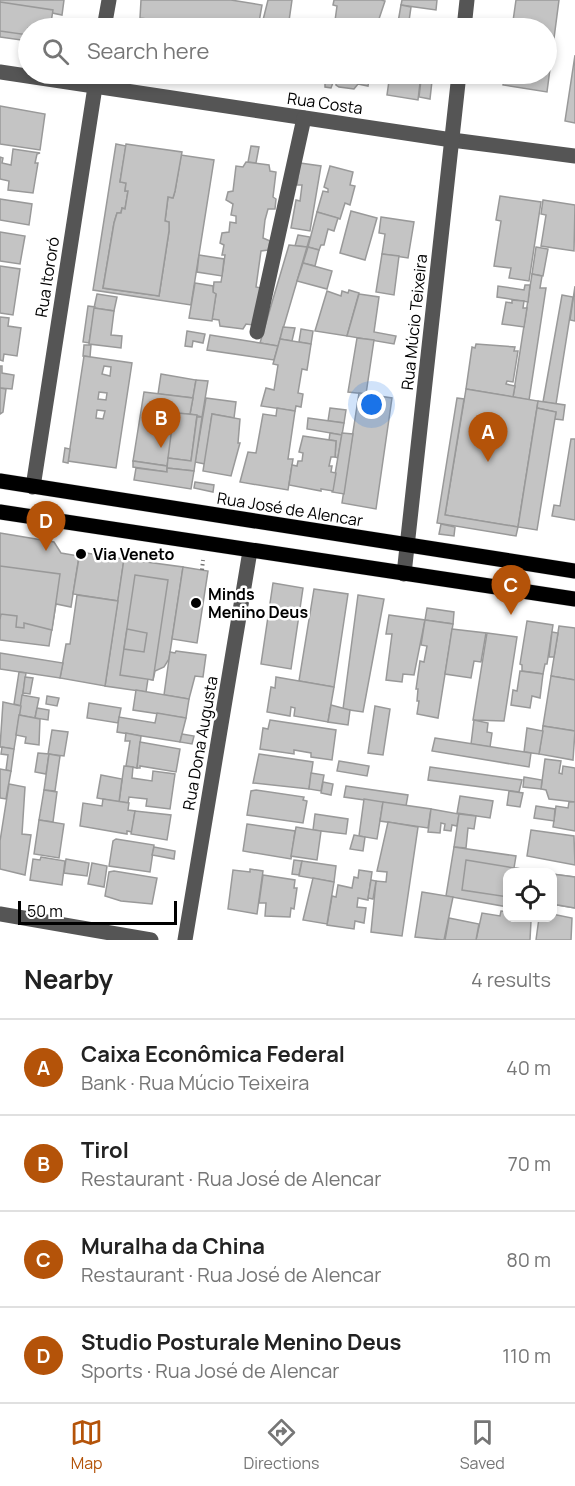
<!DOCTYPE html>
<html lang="en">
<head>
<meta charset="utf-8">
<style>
	body { margin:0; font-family:Manrope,sans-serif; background:#f2f2f2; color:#222 }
	.controls { position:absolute; right:18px; bottom:18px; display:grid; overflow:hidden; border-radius:12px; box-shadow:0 3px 9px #0003 }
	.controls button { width:54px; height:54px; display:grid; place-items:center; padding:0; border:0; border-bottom:2px solid #e0e0e0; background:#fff; color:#222; font:30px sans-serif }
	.scale { position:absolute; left:18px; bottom:15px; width:159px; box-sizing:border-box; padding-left:6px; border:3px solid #000; border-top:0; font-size:16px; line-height:21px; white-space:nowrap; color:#000; -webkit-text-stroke:4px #fff; paint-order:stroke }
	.you { position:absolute; left:372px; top:405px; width:21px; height:21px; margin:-15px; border:4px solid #fff; border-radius:50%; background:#1a73e8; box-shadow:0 0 0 9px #1a73e833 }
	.badge { display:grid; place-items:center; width:39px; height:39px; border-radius:50%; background:#b45309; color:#fff; font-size:20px; font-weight:700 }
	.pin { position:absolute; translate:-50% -50px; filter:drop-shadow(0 2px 3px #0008) }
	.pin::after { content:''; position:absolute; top:32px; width:21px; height:18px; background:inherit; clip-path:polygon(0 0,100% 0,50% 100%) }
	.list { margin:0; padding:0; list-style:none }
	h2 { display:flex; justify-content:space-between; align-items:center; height:78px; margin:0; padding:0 24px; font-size:26px }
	h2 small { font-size:20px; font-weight:400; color:#767676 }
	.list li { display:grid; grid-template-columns:39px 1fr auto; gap:18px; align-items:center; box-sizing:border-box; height:96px; padding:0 24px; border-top:2px solid #e0e0e0 }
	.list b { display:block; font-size:22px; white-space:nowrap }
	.list p { margin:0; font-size:20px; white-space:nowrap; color:#767676 }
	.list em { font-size:20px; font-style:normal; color:#767676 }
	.icon { flex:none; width:33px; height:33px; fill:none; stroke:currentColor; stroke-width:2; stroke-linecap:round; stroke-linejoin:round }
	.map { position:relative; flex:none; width:575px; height:940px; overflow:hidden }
	.search { position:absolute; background:#fff; box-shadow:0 3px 9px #0003; left:18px; right:18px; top:18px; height:66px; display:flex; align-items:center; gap:15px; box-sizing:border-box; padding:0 21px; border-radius:33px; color:#767676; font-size:22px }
	.sheet { height:462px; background:#fff }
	nav { display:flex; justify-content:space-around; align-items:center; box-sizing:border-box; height:84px; border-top:2px solid #e0e0e0; background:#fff; font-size:16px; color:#767676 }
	nav a { display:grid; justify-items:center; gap:3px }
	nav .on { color:#b45309 }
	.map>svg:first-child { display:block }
</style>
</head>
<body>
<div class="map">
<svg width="575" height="940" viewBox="0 0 575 940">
	<rect width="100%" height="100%" fill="#fff"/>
	<g fill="#c4c4c4" stroke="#999" stroke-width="1.5" fill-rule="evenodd">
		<path d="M 0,0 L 64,0 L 62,15 L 52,13 L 50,28 L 28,28 L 28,41 L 0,37 Z"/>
		<path d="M 141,0 L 231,0 L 262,5 L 258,28 L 210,28 L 140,18 Z"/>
		<path d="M 268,0 L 292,0 L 288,28 L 261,28 Z"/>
		<path d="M 334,0 L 381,0 L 385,1 L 377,25 L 366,23 L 365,28 L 334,28 L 337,6 L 333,5 Z"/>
		<path d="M 402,0 L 437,0 L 436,10 L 401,5 Z"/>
		<path d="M 516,0 L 559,0 L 547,92 L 503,85 L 505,74 L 546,74 L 546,28 L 512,28 Z"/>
		<path d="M 0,2 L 53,10 L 50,28 L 28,28 L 28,35 L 0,31 Z"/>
		<path d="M 401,5 L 411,7 L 408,28 L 397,28 Z"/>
		<path d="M 366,23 L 382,26 L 381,28 L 365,28 Z"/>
		<path d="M 575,55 L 575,123 L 565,121 Z"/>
		<path d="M 268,74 L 284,74 L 284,79 L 268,76 Z"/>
		<path d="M 326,74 L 370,74 L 368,86 L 358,84 L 354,89 L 339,87 L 336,85 L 336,81 L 325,79 Z"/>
		<path d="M 390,74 L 421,74 L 418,100 L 387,95 Z"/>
		<path d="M 325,79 L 334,80 L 331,88 L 325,87 Z"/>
		<path d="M 421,80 L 432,81 L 430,99 L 419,97 Z"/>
		<path d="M 0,106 L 45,114 L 40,150 L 0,144 Z"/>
		<path d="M 116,144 L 126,146 L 120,182 L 126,183 L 125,191 L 128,191 L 125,209 L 122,208 L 121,213 L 117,213 L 114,223 L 103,288 L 159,296 L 169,231 L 169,222 L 165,221 L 168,197 L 173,198 L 175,191 L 181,155 L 214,160 L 191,305 L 93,290 Z"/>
		<path d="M 126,144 L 182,152 L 175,191 L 173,198 L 168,197 L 165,221 L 169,222 L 169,231 L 159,296 L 103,288 L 114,223 L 117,213 L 121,213 L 122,208 L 125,209 L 128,191 L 125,191 L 126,183 L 120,182 Z"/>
		<path d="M 251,146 L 259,147 L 256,163 L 248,162 Z"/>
		<path d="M 13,149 L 40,153 L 37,154 L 35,163 L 38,163 L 33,193 L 8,190 L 9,181 L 0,179 L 0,157 L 3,158 L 2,163 L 11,165 Z"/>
		<path d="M 246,162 L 269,165 L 270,171 L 276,172 L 273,197 L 276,199 L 275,209 L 268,209 L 265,220 L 263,238 L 270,241 L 268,250 L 261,251 L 256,287 L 261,288 L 253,325 L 246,324 L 243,329 L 220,326 L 219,320 L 212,319 L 216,294 L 213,292 L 214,282 L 221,282 L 222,276 L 225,255 L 222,255 L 224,245 L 220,243 L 222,233 L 229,232 L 230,222 L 236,223 L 236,216 L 231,215 L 233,204 L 226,200 L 228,192 L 233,191 L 236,166 L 243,167 Z"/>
		<path d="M 300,163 L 321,166 L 310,231 L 291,228 L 296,200 L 300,201 L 302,185 L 297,185 Z"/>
		<path d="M 330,166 L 353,172 L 350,185 L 355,186 L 350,205 L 345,203 L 340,219 L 317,212 L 323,191 L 328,192 L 328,189 L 324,187 Z"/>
		<path d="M 500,196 L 541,202 L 529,281 L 509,278 L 511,268 L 494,266 L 501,221 L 496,220 Z"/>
		<path d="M 0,199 L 32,204 L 29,225 L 0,220 Z"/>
		<path d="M 543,200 L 575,205 L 574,251 L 541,246 L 546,215 L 541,214 Z"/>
		<path d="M 351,211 L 377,218 L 365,260 L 340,253 Z"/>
		<path d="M 317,212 L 338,218 L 334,231 L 328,229 L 324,245 L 321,245 L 319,250 L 308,247 Z"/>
		<path d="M 381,217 L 414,222 L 408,258 L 382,254 L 385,234 L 379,233 Z"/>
		<path d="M 0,232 L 25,236 L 20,264 L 0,261 Z"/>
		<path d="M 298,235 L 310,237 L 307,247 L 295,246 Z"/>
		<path d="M 289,245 L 307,247 L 278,346 L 260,343 Z"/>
		<path d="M 308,247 L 319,250 L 315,266 L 303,263 Z"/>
		<path d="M 536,247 L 548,249 L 543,276 L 532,274 Z"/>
		<path d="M 382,254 L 399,256 L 394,295 L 376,292 Z"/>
		<path d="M 199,255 L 224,259 L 222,276 L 197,272 Z"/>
		<path d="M 303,263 L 332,271 L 327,289 L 297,281 Z"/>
		<path d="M 0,266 L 20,269 L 13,315 L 0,313 Z"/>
		<path d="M 532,274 L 542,276 L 540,288 L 546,288 L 529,400 L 513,397 Z"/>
		<path d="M 195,283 L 213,286 L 213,292 L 216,294 L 212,321 L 189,318 Z"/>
		<path d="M 525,285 L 530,285 L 528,302 L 497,297 L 498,286 L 524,290 Z"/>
		<path d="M 575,286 L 575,321 L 570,320 Z"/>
		<path d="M 349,290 L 359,293 L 347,336 L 315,331 L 327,291 L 341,296 L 342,291 L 348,293 Z"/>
		<path d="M 97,294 L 117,297 L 114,311 L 94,308 Z"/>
		<path d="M 359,294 L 379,297 L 374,332 L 396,336 L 394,344 L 347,336 Z"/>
		<path d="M 562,295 L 573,297 L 556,404 L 543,402 Z"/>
		<path d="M 512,300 L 524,301 L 523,308 L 527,308 L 524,327 L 502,324 L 506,302 L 512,303 Z"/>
		<path d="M 88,306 L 95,307 L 89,343 L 83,342 Z"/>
		<path d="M 94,308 L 114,311 L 111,335 L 122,336 L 121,348 L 89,344 Z"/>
		<path d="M 0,317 L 9,318 L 8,326 L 21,328 L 17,356 L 4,354 L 3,361 L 0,360 Z"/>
		<path d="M 283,327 L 295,328 L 292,341 L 280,339 Z"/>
		<path d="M 301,329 L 313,331 L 311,344 L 299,342 Z"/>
		<path d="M 187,331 L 205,334 L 203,343 L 193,341 L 192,347 L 185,346 Z"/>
		<path d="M 210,335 L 260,343 L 278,346 L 274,360 L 207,350 Z"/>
		<path d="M 357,338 L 374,340 L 366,394 L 348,392 Z"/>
		<path d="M 280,339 L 311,344 L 307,370 L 302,369 L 298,393 L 303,394 L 301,407 L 296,406 L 295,411 L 261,406 L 266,388 L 274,390 L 278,365 L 273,364 Z"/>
		<path d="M 476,344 L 515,347 L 514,351 L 518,351 L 513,382 L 507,381 L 506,384 L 515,386 L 513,397 L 466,389 L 472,347 L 475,348 Z"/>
		<path d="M 84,345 L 91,345 L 90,357 L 83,356 Z"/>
		<path d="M 84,356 L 132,363 L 116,468 L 68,461 ZM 104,366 L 111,367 L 110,376 L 102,374 ZM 99,392 L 107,393 L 106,400 L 98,399 ZM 97,410 L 105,411 L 103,419 L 96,418 Z"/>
		<path d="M 0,366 L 2,366 L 2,373 L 14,375 L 12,389 L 0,388 Z"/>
		<path d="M 161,374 L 196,380 L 193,398 L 158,394 Z"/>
		<path d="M 196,380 L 208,381 L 202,417 L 190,414 Z"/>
		<path d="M 0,388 L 6,389 L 3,412 L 0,414 Z"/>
		<path d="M 466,389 L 538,401 L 518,527 L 445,515 Z"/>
		<path d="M 144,392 L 193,398 L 190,414 L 176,414 L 167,466 L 133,461 Z"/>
		<path d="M 359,393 L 392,398 L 376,509 L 342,503 Z"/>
		<path d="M 206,398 L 236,402 L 234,418 L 212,414 L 205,464 L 195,462 Z"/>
		<path d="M 457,398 L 464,399 L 445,515 L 518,527 L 516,536 L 437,523 Z"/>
		<path d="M 538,401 L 565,405 L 563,420 L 555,419 L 556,412 L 537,408 Z"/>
		<path d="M 277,408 L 295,411 L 288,459 L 293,459 L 288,490 L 240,482 L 248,452 L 256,453 L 263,414 L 276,416 Z"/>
		<path d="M 330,408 L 346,410 L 344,423 L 328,421 Z"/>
		<path d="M 537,408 L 556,412 L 537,530 L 518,527 Z"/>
		<path d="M 178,413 L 197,415 L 191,461 L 168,458 L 172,427 Z"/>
		<path d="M 212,414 L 240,419 L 238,443 L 240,443 L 231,476 L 203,471 Z"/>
		<path d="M 197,417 L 202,417 L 194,471 L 167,468 L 168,458 L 191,461 Z"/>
		<path d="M 308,418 L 344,423 L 342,435 L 307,429 Z"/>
		<path d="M 330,433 L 342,435 L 338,458 L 335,457 L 336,441 L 329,440 Z"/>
		<path d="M 342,433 L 353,434 L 344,494 L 332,492 Z"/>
		<path d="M 303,436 L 336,441 L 335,457 L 331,457 L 329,466 L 332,466 L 331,472 L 336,473 L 333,491 L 321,489 L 321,491 L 289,485 L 292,465 L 297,466 L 298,461 L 302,461 L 303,453 L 299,452 Z"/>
		<path d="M 571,439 L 575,439 L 575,520 L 552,516 L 554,505 L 560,506 Z"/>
		<path d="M 65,448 L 70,449 L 68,463 L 63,462 Z"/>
		<path d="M 133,461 L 167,466 L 167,472 L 133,467 Z"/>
		<path d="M 136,468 L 167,472 L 167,468 L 194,471 L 191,489 L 134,480 Z"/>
		<path d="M 195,482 L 214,485 L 213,492 L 194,488 Z"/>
		<path d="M 441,524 L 455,527 L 454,536 L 439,534 Z"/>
		<path d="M 0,533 L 54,542 L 61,553 L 79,556 L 71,607 L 56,604 L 49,646 L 0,640 Z"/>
		<path d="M 80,552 L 124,559 L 118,601 L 73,594 Z"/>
		<path d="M 124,559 L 183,567 L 169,659 L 164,667 L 155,671 L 153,680 L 148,679 L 146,692 L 105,686 Z"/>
		<path d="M 0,566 L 60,574 L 52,630 L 24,623 L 24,628 L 16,627 L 17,616 L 1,614 L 0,619 Z"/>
		<path d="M 183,567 L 208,571 L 197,643 L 172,639 Z"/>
		<path d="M 135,575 L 168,580 L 153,680 L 120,675 Z"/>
		<path d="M 273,583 L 303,588 L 291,669 L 261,664 Z"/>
		<path d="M 314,589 L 348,594 L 334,687 L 299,681 Z"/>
		<path d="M 77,595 L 118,601 L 105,686 L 60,678 L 66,644 L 70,644 Z"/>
		<path d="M 358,595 L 384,599 L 363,712 L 343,709 Z"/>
		<path d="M 427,608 L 454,612 L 453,624 L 425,620 Z"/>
		<path d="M 389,615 L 425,620 L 414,675 L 403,674 L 402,682 L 386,680 L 392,634 L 386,634 Z"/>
		<path d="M 425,620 L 453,624 L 438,718 L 417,714 L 419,701 L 417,701 L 418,689 L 416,689 L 420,661 L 424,662 L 427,646 L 421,645 Z"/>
		<path d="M 527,621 L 553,625 L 547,664 L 545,664 L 543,674 L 522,671 L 522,665 L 520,664 Z"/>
		<path d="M 559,626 L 575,628 L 575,680 L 551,676 Z"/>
		<path d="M 127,629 L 147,633 L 144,652 L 124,649 Z"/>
		<path d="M 452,629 L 486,633 L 481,662 L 474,661 L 471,678 L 445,674 Z"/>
		<path d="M 552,632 L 558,633 L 554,657 L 549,657 Z"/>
		<path d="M 487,633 L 517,637 L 504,721 L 473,720 Z"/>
		<path d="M 176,651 L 206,655 L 203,677 L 195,676 L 189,699 L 164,695 L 170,652 L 175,653 Z"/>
		<path d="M 0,653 L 63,663 L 60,678 L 0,669 Z"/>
		<path d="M 520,671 L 543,674 L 540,698 L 532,696 L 530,708 L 511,705 L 513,690 L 517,691 Z"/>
		<path d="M 19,672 L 26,673 L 21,706 L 14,704 Z"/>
		<path d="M 551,676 L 575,680 L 575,731 L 543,726 Z"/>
		<path d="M 25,677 L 33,678 L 30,694 L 23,693 Z"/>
		<path d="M 276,677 L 334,687 L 328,722 L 294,716 L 295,708 L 291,707 L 290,716 L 267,712 L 271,687 L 275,688 Z"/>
		<path d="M 136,690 L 189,699 L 186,718 L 133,710 Z"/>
		<path d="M 22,695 L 39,698 L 35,718 L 19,715 Z"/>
		<path d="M 47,696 L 59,698 L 57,706 L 46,704 Z"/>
		<path d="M 3,702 L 21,706 L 14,749 L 0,747 Z"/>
		<path d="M 89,703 L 121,708 L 118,723 L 87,718 Z"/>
		<path d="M 331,705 L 350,710 L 348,725 L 328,722 Z"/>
		<path d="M 375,706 L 390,709 L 383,755 L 368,753 Z"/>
		<path d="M 37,708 L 49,710 L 48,720 L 35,718 Z"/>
		<path d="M 157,713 L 186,718 L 180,742 L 117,732 L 119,717 L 155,723 Z"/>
		<path d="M 19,715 L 40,719 L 39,745 L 25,743 L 26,737 L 16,735 Z"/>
		<path d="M 270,720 L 336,730 L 332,760 L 311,757 L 311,753 L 294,750 L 294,754 L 260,749 L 263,728 L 268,729 Z"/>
		<path d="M 474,720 L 488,723 L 487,732 L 492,733 L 490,747 L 471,744 Z"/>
		<path d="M 543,726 L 575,731 L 573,760 L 539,754 Z"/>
		<path d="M 527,728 L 543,731 L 539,754 L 524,752 Z"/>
		<path d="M 52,730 L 68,732 L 64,756 L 48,754 Z"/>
		<path d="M 126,733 L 141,736 L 137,768 L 126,766 L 130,741 L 125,741 Z"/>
		<path d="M 182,734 L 194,736 L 192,744 L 180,742 Z"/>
		<path d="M 435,738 L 531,753 L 529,767 L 432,751 Z"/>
		<path d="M 140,742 L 180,749 L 176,772 L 140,766 L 140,768 L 137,768 Z"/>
		<path d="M 2,747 L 14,749 L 11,771 L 6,770 L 8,755 L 1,754 Z"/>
		<path d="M 38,753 L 49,754 L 46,774 L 35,772 Z"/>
		<path d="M 49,754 L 60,756 L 55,791 L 44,790 Z"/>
		<path d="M 259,754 L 313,762 L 309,789 L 253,783 Z"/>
		<path d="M 545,759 L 561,761 L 559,773 L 562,774 L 563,766 L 575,768 L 575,802 L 549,799 L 546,790 L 541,789 Z"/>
		<path d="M 339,761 L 369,766 L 367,776 L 337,771 Z"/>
		<path d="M 124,766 L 133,767 L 132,778 L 152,781 L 153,771 L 175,774 L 170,809 L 146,806 L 147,799 L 129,797 L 128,803 L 119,802 Z"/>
		<path d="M 430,767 L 522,780 L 519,792 L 428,780 Z"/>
		<path d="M 0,769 L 11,771 L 6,799 L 0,798 Z"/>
		<path d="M 311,773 L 324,775 L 321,791 L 309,789 Z"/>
		<path d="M 101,775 L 122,779 L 119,802 L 97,798 Z"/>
		<path d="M 524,777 L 542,780 L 541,789 L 523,787 Z"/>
		<path d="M 323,782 L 333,784 L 331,795 L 321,793 Z"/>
		<path d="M 9,784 L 25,787 L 22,834 L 31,835 L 25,875 L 0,869 L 0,841 Z"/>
		<path d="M 346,786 L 408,795 L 406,806 L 344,797 Z"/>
		<path d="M 44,790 L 57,792 L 53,822 L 39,820 Z"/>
		<path d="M 256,790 L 304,797 L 303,800 L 307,801 L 303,823 L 247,815 L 251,791 Z"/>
		<path d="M 509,791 L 523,793 L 520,807 L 507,805 Z"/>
		<path d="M 460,796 L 493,801 L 490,818 L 457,813 Z"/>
		<path d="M 103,799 L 129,803 L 128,810 L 135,811 L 132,832 L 127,831 L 127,834 L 80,826 L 83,803 L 102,806 Z"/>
		<path d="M 364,799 L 383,802 L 377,839 L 359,836 Z"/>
		<path d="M 383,802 L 431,809 L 428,828 L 380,821 Z"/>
		<path d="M 569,802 L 575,802 L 575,831 L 553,827 L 556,806 L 568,808 Z"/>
		<path d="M 536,806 L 555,809 L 554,821 L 534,818 Z"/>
		<path d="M 431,809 L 459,814 L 457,826 L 452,825 L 451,831 L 444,830 L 445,824 L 441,823 L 440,833 L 428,832 Z"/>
		<path d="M 135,811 L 171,815 L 167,840 L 131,834 Z"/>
		<path d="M 315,814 L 348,819 L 346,834 L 313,830 Z"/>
		<path d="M 459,814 L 476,816 L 474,829 L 468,828 L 466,848 L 454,847 Z"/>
		<path d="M 39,820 L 64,824 L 59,858 L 34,854 Z"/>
		<path d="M 388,822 L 418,827 L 402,936 L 371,932 L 376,881 L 386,882 L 387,872 L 377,871 Z"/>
		<path d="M 247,824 L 295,831 L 291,859 L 243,851 Z"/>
		<path d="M 296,827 L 321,831 L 317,860 L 291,856 Z"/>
		<path d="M 531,830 L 574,836 L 575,865 L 527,856 Z"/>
		<path d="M 354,835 L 365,837 L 363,851 L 350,849 Z"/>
		<path d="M 116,839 L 154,845 L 150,872 L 109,866 L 113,841 Z"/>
		<path d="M 154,847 L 175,851 L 174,859 L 152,855 Z"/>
		<path d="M 454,847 L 516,856 L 514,868 L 545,872 L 508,872 L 508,907 L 446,896 Z"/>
		<path d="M 41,857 L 65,861 L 62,885 L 30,880 L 33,859 L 40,860 Z"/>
		<path d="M 66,859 L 89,863 L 87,876 L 64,873 Z"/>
		<path d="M 294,860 L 302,861 L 299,875 L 292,874 Z"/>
		<path d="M 466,860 L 514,868 L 545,872 L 508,872 L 508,897 L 462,890 Z"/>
		<path d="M 302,861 L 336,866 L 334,882 L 299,876 Z"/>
		<path d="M 92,863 L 107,866 L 104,887 L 88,884 Z"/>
		<path d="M 250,869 L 263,871 L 257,914 L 228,909 L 233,870 L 250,872 Z"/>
		<path d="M 359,870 L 372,872 L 368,900 L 358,898 L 357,907 L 366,908 L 364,923 L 355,921 L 354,929 L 327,925 L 332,896 L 336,897 L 338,885 L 352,888 L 354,877 L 358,878 Z"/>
		<path d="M 114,871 L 157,878 L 152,904 L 121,901 L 105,896 L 109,872 Z"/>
		<path d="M 552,874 L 575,877 L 575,908 L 552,904 Z"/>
		<path d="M 552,874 L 575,877 L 575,908 L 552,904 Z"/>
		<path d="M 263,875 L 295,880 L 294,888 L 297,888 L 294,909 L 291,908 L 290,917 L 265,916 L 266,903 L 259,903 Z"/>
		<path d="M 313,878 L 334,882 L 327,924 L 303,920 Z"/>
		<path d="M 371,880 L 376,881 L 373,899 L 368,898 Z"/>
		<path d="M 422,892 L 453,897 L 444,940 L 415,937 Z"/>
		<path d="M 501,911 L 508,912 L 508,918 L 531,921 L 530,940 L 476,940 L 482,913 L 500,916 Z"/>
		<path d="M 552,914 L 572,918 L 571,940 L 536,940 L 539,918 L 552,918 Z"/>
		<path d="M 449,918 L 479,924 L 476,940 L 445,940 Z"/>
	</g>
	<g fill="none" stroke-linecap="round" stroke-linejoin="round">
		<defs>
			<g id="major">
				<path d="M 0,481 L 575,571"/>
				<path d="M 0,512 L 575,599"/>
			</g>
		</defs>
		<use href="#major" stroke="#dbdbdb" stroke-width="16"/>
		<path stroke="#777" stroke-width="4" stroke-dasharray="1.5 3" stroke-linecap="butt" d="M 202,570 L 203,560"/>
		<g stroke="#555" stroke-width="15">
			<path d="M 104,28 L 109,0"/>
			<path d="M 464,28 L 467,0"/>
			<path d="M 0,72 L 452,140 L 575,156"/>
			<path d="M 257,332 L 304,118"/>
			<path d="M 33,487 L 97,74"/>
			<path d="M 404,574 L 459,74"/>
			<path d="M 0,914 L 151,940"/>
			<path d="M 185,940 L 250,551"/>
		</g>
		<use href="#major" stroke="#000" stroke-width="15"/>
	</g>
	<g fill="#000" stroke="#fff" stroke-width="2">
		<circle cx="81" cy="554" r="6"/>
		<circle cx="196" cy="603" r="6"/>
	</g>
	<g text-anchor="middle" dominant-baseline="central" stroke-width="5" stroke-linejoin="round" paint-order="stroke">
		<g font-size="16" fill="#000" stroke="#fff">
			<text transform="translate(325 103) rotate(8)">Rua Costa</text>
			<text transform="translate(47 277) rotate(-81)">Rua Itororó</text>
			<text transform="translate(414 322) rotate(-84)">Rua Múcio Teixeira</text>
			<text transform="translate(290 509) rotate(9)">Rua José de Alencar</text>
			<text transform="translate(200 743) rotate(-80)">Rua Dona Augusta</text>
		</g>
		<g font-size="16" font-weight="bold" fill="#000" stroke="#fff" text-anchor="start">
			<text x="93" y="554">Via Veneto</text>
			<text x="208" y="594">Minds<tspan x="208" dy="18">Menino Deus</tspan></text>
		</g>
	</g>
</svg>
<div class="controls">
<button><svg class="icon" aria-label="locate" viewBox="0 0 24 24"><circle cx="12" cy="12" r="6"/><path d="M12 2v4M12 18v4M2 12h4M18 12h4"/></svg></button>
</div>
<div class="scale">50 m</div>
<div class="you"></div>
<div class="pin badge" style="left:488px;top:462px">A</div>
<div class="pin badge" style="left:161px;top:448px">B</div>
<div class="pin badge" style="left:511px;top:615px">C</div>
<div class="pin badge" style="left:46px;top:551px">D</div>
<div class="search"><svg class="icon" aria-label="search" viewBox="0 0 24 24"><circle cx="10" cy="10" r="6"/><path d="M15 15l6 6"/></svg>Search here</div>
</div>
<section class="sheet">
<h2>Nearby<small>4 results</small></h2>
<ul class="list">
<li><span class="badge">A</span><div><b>Caixa Econômica Federal</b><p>Bank · Rua Múcio Teixeira</p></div><em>40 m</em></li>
<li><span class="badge">B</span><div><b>Tirol</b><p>Restaurant · Rua José de Alencar</p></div><em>70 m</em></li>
<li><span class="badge">C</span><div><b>Muralha da China</b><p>Restaurant · Rua José de Alencar</p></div><em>80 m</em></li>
<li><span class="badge">D</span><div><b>Studio Posturale Menino Deus</b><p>Sports · Rua José de Alencar</p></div><em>110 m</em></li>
</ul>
</section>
<nav>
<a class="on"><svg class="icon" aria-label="map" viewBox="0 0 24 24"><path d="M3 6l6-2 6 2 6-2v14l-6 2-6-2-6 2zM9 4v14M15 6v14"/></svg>Map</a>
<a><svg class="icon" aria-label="directions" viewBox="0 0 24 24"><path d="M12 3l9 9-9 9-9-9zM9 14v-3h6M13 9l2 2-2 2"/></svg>Directions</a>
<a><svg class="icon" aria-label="saved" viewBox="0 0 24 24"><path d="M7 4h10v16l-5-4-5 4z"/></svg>Saved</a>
</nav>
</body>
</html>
